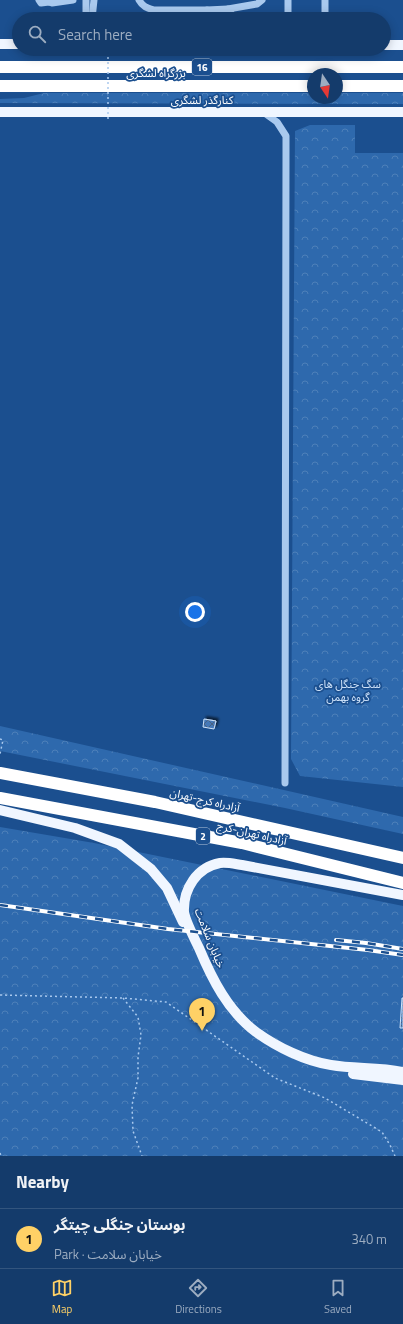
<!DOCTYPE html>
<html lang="en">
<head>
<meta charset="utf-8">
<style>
	body { margin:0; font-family:"Titillium Web","Noto Sans Arabic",sans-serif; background:#1d4271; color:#f1f3f6 }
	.compass { position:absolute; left:307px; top:68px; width:36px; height:36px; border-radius:50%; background:#143b6b; box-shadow:0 2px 10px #0003; rotate:167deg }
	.you { position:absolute; left:195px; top:612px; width:14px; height:14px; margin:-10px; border:3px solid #fff; border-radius:50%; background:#1a73e8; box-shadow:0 0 0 6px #1a73e833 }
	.badge { display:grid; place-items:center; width:26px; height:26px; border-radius:50%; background:#ffd166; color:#111; font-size:13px; font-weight:700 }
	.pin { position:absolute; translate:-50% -33px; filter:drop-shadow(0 1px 2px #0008) }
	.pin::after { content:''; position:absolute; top:21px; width:14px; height:12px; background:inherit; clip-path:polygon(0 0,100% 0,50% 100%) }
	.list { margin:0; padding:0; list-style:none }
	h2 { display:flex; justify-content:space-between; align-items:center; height:52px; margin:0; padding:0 16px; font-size:17px }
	h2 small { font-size:13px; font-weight:400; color:#9dadc1 }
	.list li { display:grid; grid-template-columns:26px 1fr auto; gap:12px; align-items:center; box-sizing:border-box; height:60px; padding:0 16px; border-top:1px solid #33557e }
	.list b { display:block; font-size:15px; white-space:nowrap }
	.list p { margin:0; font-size:13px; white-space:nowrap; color:#9dadc1 }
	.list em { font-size:13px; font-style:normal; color:#9dadc1 }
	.icon { flex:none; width:22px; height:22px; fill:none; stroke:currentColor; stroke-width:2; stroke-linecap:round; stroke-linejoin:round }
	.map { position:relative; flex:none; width:403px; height:1156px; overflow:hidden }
	.search { position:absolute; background:#143b6b; box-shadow:0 2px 10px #0003; left:12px; right:12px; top:12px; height:44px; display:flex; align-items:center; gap:10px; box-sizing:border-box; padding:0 14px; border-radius:22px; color:#9dadc1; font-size:15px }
	.sheet { height:112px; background:#143b6b }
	nav { display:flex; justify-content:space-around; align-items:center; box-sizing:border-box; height:56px; border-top:1px solid #33557e; background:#143b6b; font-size:11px; color:#9dadc1 }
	nav a { display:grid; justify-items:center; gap:2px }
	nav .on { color:#ffd166 }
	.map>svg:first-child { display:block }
</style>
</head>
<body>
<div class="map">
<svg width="403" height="1156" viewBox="0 0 403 1156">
	<defs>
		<pattern id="forest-crowns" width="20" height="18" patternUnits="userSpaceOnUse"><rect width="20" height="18" fill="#2e69ad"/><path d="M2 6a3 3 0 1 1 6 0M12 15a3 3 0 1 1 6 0" fill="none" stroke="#4d80b9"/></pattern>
		<pattern id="building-cross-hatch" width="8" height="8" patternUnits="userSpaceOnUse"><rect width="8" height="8" fill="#4478b7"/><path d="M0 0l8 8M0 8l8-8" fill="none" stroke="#486282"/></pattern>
		<filter id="shadow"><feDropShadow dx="2.5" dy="-2.5" stdDeviation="1" flood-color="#0009"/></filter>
	</defs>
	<rect width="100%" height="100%" fill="#1b4f8f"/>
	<g fill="url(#forest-crowns)">
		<path d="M 44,93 L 313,93 L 313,98 L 337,98 L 337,93 L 403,93 L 403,104 L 0,103 L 0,99 L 24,98 Z"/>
		<path d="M 310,125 L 355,125 L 355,153 L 403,153 L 403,787 L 300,776 L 291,759 L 295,131 Z"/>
		<path d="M 0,726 L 403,817 L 403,834 L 285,808 L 0,751 Z"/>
		<path d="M 0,827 L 94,843 L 403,906 L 403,1156 L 0,1156 Z"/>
	</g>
	<g fill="url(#building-cross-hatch)" stroke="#cfe3fa" filter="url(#shadow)">
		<path d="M 204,719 L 216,721 L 214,729 L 203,727 Z"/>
		<path d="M 402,998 L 403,998 L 403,1028 L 400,1028 Z"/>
	</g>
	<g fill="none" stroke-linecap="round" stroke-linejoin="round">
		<g stroke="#a9c9ee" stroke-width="1.5" stroke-dasharray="2 3" stroke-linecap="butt">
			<path d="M 0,739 L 3,740 L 0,754"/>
			<path d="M 0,995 L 123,998 L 166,1002 L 275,1078 L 325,1098 L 382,1132 L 390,1145 L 395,1156"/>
			<path d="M 123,998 L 138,1017 L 141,1035 L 138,1057 L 138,1078 L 132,1105 L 133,1131 L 142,1156"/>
			<path d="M 0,1153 L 1,1156"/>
		</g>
		<g stroke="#a9c9ee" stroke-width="7">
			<path d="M 39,0 L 41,3 L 49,2"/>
			<path d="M 48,0 L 49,2 L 52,3 L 73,0"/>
			<path d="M 139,0 C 143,7 147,8 154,10 L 207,10"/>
			<path d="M 325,0 L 325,19"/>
			<path d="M 228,9 L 257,4 L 262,0"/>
			<path d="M 86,19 L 86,0"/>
			<path d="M 92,19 L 94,0"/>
			<path d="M 198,19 L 207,10 L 228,9 L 235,19"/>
			<path d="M 288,19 L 288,0"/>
			<path d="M 263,112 L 277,122 L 286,136 L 286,153 L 285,783"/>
		</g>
		<g stroke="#f0f6ff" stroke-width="10">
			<path d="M 0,44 L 19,44"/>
			<path d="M 384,45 L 403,45"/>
			<path d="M 0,112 L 403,112"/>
			<path d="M 0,810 L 75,828 L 119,844 L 151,869 L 167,888 L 183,922"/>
			<path d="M 403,895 L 242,865 C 235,864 227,862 220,863 C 197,867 183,889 184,912 C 185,919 195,940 199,948 C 212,979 228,1011 256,1032 C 277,1047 305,1061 331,1065 C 354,1069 379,1067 403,1072"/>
			<path d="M 353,1074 L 403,1080"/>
		</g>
		<g stroke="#fff" stroke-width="12">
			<path d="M 0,67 L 403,67"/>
			<path d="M 0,86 L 313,86"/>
			<path d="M 337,86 L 403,86"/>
			<path d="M 0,773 L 155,802 L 403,858"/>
			<path d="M 0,798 L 242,843 L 403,883"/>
		</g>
		<defs>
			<g id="rail">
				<path d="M 0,905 L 168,929 L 368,950 L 403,955"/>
				<path d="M 336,940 L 366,943 L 403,949"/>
			</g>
		</defs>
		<use href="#rail" stroke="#fff" stroke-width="4"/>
		<use href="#rail" stroke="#1b4f8f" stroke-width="2.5" stroke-dasharray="8" stroke-linecap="butt"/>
		<path stroke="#a9c9ee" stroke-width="1.5" stroke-dasharray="2 3" stroke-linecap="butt" d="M 108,119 L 108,49"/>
	</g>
	<g text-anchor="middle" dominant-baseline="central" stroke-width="3.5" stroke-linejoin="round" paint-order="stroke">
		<g fill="#1b4f8f" stroke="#bbcadd" stroke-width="1">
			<rect x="192" y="59" width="20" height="16" rx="3"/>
			<rect x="196" y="828" width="14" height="16" rx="3"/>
		</g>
		<g font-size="10" font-weight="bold" fill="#fff">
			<text x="202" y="67">16</text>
			<text x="203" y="836">2</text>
		</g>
		<g font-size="11" fill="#fff" stroke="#1b4f8f">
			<text x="156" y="73">بزرگراه لشگری</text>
			<text x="202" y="100">کنارگذر لشگری</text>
			<text transform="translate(205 800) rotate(13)">آزادراه کرج-تهران</text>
			<text transform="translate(252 833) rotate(13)">آزادراه تهران-کرج</text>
			<text transform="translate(210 938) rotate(68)">خیابان سلامت</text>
		</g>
		<g font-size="11" fill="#cfe3fa" stroke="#1b4f8f">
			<text x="348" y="684">سگ جنگل های<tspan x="348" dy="13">گروه بهمن</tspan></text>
		</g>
	</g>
</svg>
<svg class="compass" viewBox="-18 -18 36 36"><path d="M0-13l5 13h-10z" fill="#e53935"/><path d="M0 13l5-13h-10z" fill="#9dadc1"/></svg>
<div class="you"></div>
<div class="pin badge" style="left:202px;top:1031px">1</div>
<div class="search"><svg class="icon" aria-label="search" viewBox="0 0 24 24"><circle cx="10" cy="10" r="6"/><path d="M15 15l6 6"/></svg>Search here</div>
</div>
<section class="sheet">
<h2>Nearby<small></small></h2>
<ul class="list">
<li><span class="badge">1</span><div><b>بوستان جنگلی چیتگر</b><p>Park · خیابان سلامت</p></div><em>340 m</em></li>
</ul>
</section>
<nav>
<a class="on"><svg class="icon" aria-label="map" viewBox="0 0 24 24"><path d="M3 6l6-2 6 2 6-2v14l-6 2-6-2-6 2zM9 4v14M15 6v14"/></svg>Map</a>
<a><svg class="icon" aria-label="directions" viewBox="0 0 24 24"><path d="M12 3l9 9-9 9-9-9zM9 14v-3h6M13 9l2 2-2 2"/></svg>Directions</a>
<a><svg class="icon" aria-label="saved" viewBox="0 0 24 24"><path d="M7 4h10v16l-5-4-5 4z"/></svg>Saved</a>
</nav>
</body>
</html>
